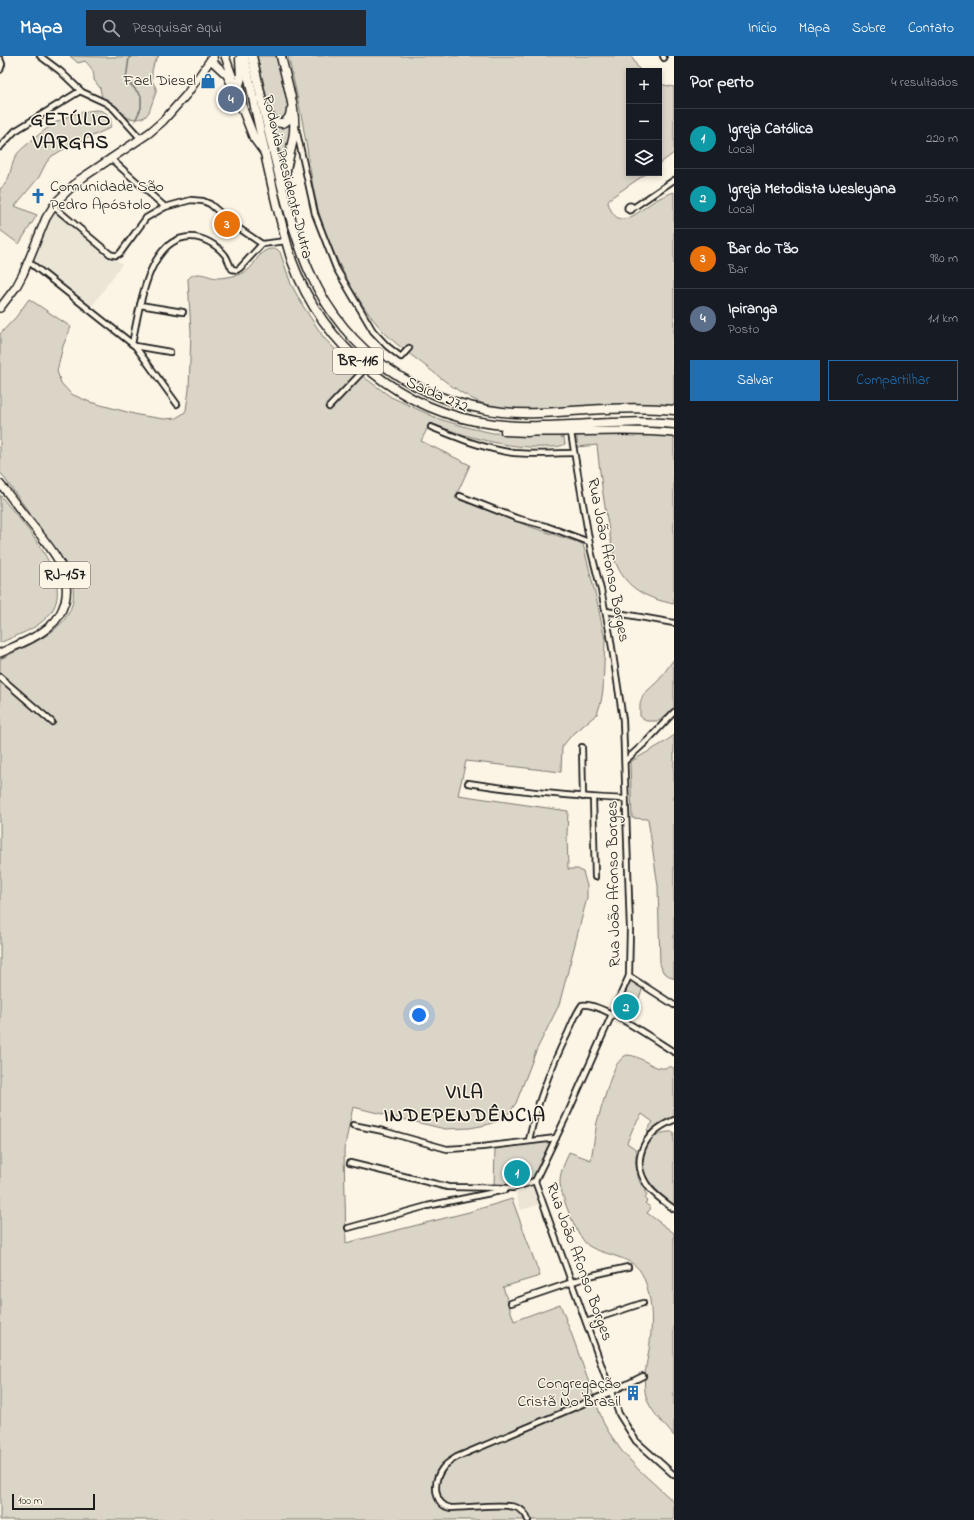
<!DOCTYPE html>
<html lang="pt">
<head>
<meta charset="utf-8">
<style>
	body { margin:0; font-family:"Indie Flower",sans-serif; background:#242831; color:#f1f3f6 }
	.controls { position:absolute; right:12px; top:12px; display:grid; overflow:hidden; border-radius:0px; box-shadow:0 2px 6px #0003 }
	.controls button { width:36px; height:36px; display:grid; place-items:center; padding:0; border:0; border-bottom:1px solid #363941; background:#171b24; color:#f1f3f6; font:20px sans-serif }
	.scale { position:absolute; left:12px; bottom:10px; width:83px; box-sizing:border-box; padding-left:4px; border:2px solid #1c1c1c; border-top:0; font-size:11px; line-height:14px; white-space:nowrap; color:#1c1c1c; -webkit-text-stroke:3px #fcf5e5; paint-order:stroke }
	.you { position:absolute; left:419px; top:959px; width:14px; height:14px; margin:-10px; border:3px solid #fff; border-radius:50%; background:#1a73e8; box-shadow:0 0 0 6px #1a73e833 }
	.badge { display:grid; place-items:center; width:26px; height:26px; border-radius:50%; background:#1f6fb2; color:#fff; font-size:13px; font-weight:700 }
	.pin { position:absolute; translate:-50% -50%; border:2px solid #fff; box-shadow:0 1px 4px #0006 }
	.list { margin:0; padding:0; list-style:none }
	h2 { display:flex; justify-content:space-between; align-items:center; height:52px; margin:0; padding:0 16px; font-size:17px }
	h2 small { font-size:13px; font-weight:400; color:#9ea1a6 }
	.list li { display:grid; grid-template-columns:26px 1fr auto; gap:12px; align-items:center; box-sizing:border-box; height:60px; padding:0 16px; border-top:1px solid #363941 }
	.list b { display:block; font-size:15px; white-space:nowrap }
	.list p { margin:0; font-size:13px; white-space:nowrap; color:#9ea1a6 }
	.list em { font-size:13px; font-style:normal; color:#9ea1a6 }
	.actions { display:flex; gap:8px; padding:12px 16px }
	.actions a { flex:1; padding:9px 0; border:1px solid #1f6fb2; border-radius:0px; text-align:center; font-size:14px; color:#1f6fb2 }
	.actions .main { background:#1f6fb2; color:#fff }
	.icon { flex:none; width:22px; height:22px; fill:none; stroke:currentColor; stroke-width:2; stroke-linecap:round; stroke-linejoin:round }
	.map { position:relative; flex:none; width:674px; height:1464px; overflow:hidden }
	header { display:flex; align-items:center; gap:24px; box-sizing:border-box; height:56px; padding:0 20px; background:#1f6fb2; color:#fff }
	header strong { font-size:19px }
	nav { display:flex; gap:22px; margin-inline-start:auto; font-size:14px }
	.search { width:280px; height:36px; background:#242831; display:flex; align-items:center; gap:10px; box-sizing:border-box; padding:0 14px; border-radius:0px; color:#9ea1a6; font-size:15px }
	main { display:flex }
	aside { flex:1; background:#171b24 }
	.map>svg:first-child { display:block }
</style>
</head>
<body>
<header>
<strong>Mapa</strong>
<div class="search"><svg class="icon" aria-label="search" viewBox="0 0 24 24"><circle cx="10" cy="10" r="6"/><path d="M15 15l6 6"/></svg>Pesquisar aqui</div>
<nav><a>Início</a><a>Mapa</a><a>Sobre</a><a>Contato</a></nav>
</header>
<main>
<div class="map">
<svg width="674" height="1464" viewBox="0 0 674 1464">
	<rect width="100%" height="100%" fill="#fcf5e5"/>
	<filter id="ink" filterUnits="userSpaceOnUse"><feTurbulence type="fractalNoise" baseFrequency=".025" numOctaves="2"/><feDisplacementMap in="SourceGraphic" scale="8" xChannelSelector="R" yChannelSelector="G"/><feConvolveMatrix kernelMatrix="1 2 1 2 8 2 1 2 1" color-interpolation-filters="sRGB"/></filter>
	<g filter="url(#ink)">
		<g fill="#ebe5d6">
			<path d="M 54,154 L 122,208 L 91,252 L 35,206 L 35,201 Z"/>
			<path d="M 533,1130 L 534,1133 L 536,1133 L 541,1148 L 521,1154 L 516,1138 L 523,1135 L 522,1133 Z"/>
		</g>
		<g fill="#dbd5c8" stroke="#7c7872">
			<path d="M 70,0 L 107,1 L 159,0 L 154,7 L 152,15 L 152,25 L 156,32 L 156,36 L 149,56 L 145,61 L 138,63 L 128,62 L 119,56 L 113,49 L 102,42 L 100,32 L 94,24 C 94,15 92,12 85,5 L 78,7 Z"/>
			<path d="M 257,0 L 277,0 L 289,55 L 288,59 L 280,64 L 271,58 Z"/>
			<path d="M 288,0 L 631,0 L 640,15 L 629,15 L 629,117 L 647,117 L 609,143 L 608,147 C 618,177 635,158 651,147 C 658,142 666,139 674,136 L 674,350 C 617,342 560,361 503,353 C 474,349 450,329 428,312 C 413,300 396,289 383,275 C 354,243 333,200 320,160 C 312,135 310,107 305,81 C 301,54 294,27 288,0 Z"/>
			<path d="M 659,28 L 674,31 L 674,97 L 659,108 Z"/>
			<path d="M 96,54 C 106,54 114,62 110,72 L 64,93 L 52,100 L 46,107 L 39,121 L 15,150 L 37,159 L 19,188 L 0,174 L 0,133 C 12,124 9,112 16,100 C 19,94 26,90 31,85 C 53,67 66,57 96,54 Z"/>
			<path d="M 271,67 L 280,71 L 290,68 L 289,85 L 283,106 Z"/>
			<path d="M 270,193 L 277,193 L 280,196 L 291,228 L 303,250 L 324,282 L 357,316 L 391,341 L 439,363 L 470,372 L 493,377 L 558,380 L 564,382 L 565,388 C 560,391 553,391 547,391 C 507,393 467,381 430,367 L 421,385 L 470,409 L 455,442 L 528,470 L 583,488 L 597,545 L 605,584 L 603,634 L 601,646 L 597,658 L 570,681 L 562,691 L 561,716 L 466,705 L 458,739 L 568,755 L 567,779 L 568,813 L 578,813 L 583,816 L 587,830 L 587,842 L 559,949 L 536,995 L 516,1047 L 509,1057 L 500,1064 L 486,1069 L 470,1072 L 445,1073 L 353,1051 L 344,1094 L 346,1187 L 469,1156 L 512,1143 L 540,1220 L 503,1231 L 514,1265 L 560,1248 L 573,1282 L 603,1366 L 608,1375 L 621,1394 L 639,1414 L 674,1446 L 674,1464 L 0,1464 L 0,603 C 43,582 91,567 67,509 L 0,416 L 0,278 L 16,261 L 29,243 L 71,271 L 63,290 L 57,315 L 61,327 L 71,338 L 90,346 L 138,359 L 164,363 L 176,362 L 184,357 L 186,354 L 189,334 L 191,276 L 188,223 C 196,213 207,221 217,222 C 222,222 228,221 233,220 C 238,219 244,217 248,214 C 256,208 258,195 270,193 Z"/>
			<path d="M 599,377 L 674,380 L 674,548 C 646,542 626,533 615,505 C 607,467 601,429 597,389 L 577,391 L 577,378 Z"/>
			<path d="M 0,439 C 21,466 80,526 48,560 C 36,574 16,579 0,587 Z"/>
			<path d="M 674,603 L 674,652 L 659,665 L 646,665 L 640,660 L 640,648 L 643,639 L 659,624 Z"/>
			<path d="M 674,679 L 674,923 L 663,916 L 660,908 L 658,830 L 648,763 L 632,762 L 630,706 L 665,686 Z"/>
			<path d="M 631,924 L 643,932 L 637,947 L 623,939 Z"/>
			<path d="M 627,999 C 640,999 650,1011 661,1012 C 666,1013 669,1009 674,1012 L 674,1061 L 659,1069 L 650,1077 L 647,1074 L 653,1066 L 642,1058 L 633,1072 L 627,1087 L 637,1094 C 633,1110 638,1126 647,1139 L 645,1143 L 647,1145 L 645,1147 L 651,1152 L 647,1157 L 674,1177 L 674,1380 C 665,1369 654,1359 648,1346 C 640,1328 648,1305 650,1286 C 653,1265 652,1240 643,1220 C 635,1200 605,1200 589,1190 C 579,1185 559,1137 560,1125 C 560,1115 566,1105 569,1096 L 591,1104 L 597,1066 L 610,1024 L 616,1009 L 623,1001 Z"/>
			<path d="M 668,1076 L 674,1076 L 674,1149 C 656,1135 630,1112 647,1088 C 653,1080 658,1077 668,1076 Z"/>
			<path d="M 551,1084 L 534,1121 L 504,1129 L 494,1130 L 495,1092 Z"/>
		</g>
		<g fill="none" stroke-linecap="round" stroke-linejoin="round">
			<path stroke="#75726c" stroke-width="1.5" d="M 132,0 L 129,2 L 126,23 L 141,40 L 141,52 L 135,65"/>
			<defs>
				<g id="street">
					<path d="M 40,0 L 60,15 L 82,36 L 106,47 L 114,53 L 141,83"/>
					<path d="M 663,0 L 664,2"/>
					<path d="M 0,3 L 2,8 L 0,14"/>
					<path d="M 296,72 L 315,158 L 336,212 L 373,275 L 387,290 L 401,301 L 409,292"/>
					<path d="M 0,91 L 15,75 L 80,35"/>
					<path d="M 110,102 L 165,151"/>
					<circle cx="630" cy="152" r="2.5"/>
					<path d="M 53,150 L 110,198 C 115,200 118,200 121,196 L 146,162 L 165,151 L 191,144 L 203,145 L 210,148 L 237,171 L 262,188"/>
					<path d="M 633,152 L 674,124"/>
					<path d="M 29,206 L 135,290 L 177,348"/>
					<path d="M 140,249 L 183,256"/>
					<path d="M 132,288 C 139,256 147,181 191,181 C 203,181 217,189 225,199 C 228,203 229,208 232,213 L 237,214 L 240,212 L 262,188 L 286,185"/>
					<path d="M 135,290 L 170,296"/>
					<path d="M 329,351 L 364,314"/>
					<path d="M 431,371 C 458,382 485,393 514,397 C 534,399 554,397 574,397"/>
					<path d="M 571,377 L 591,495 L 601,534 L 610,579 L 623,664 L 630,873 L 629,920 L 567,1059 L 535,1125 L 619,1358 L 636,1385 L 674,1419"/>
					<path d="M 460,440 L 516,462 L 546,470 L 589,486"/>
					<path d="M 606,555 L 674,567"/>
					<path d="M 0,621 L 52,666"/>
					<path d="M 582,691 L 583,741"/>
					<path d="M 625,705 L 648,684 L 674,656"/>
					<path d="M 468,727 C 520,735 572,741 625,743"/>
					<path d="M 593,742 L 595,821"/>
					<path d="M 629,920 L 674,949"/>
					<path d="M 674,1064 C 644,1076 628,1105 650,1133 C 657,1141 666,1147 674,1153"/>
					<path d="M 353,1069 L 383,1075 L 447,1093 L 482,1091 L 556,1082"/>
					<path d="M 529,1084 C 537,1046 551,1011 568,977 C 572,968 576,957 582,949 C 600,945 657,986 674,996"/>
					<path d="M 350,1107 L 448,1131 L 513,1132 L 535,1125"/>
					<path d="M 348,1172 L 427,1150 L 505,1134"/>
					<path d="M 511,1247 L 593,1219 L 628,1211"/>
					<path d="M 586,1266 L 643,1247"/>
					<path d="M 528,1464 C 526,1457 522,1453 515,1451 C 502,1447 467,1452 451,1452 C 433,1449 433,1425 442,1413 C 446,1407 452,1404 457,1401 L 611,1336 L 643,1320"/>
				</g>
				<g id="primary">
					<path d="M 213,0 L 214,7 L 227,19 L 242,51"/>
					<path d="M 225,0 L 234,25"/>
					<path d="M 0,252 L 16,231 L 23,218 L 46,162 L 57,145 L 79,124 L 149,77 L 163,65 L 187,38 L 213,0"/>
					<path d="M 528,376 C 577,377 626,372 674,377"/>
					<path d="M 0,428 C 10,439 18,452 28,464 C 47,488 73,513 65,546 C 62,555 58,564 51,569 C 37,582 17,589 0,597"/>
				</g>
				<g id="highway">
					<path d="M 244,0 C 255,50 265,100 277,150 C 282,168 286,187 292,205 C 323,291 402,357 494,368 C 554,375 614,362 674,368"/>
					<path d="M 252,0 C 265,57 276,115 293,170 C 299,187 303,203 311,219 C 347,297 418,346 502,356 C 530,359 559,356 587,354 C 616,352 645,351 674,354"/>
					<path d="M 281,0 C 286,24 296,51 294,76 C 292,94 285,110 284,128"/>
					<path d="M 240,3 L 241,22 L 239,29 L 243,54 L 254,82 L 265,97"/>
					<path d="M 266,55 C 272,69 289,73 291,54"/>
					<path d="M 505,375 L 528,376"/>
				</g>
			</defs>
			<use href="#street" stroke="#1c1c1c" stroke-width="8"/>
			<use href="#primary" stroke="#1c1c1c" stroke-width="10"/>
			<use href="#highway" stroke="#1c1c1c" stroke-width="11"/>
			<use href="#street" stroke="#fcf5e5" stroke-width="4.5"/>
			<use href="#primary" stroke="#fcf5e5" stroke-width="7"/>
			<use href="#highway" stroke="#fcf5e5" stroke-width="8"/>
		</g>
	</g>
	<defs>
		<symbol id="shop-bare" viewBox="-9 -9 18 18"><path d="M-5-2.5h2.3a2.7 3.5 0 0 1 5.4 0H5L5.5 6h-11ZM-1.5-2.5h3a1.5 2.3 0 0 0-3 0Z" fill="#1f6fb2" stroke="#fcf5e5" stroke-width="2.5" paint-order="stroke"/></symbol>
		<symbol id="church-bare" viewBox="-9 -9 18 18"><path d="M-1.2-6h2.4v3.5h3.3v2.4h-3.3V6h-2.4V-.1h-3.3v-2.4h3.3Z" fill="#1f6fb2" stroke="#fcf5e5" stroke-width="2.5" paint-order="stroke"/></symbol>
		<symbol id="building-bare" viewBox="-9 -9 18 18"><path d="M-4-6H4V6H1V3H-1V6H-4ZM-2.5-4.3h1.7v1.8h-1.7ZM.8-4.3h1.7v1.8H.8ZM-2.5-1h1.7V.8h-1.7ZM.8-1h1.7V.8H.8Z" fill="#1f6fb2" stroke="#fcf5e5" stroke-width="2.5" paint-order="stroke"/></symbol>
	</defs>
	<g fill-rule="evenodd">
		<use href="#shop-bare" x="197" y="14" width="22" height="22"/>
		<use href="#church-bare" x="27" y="129" width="22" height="22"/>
		<use href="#building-bare" x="622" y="1326" width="22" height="22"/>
	</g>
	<g text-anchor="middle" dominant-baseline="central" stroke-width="3" stroke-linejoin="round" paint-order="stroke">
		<g fill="#fcf5e5" stroke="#5f5d58" stroke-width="1">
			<rect x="333" y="292" width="50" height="26" rx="3"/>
			<rect x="40" y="506" width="50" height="26" rx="3"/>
		</g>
		<g font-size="15" font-weight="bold" fill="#1c1c1c">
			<text x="358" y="305">BR-116</text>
			<text x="65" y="519">RJ-157</text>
		</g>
		<g font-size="16" fill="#1c1c1c" stroke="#fcf5e5" text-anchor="end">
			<text x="196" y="25">Fael Diesel</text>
			<text x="50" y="131" text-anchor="start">Comunidade São<tspan x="50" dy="18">Pedro Apóstolo</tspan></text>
			<text x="621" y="1328">Congregação<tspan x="621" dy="18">Cristã No Brasil</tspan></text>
		</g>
		<g font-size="16" fill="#1c1c1c" stroke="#fcf5e5">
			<text transform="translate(287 121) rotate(76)">Rodovia Presidente Dutra</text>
			<text transform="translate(437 339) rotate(24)">Saída 272</text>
			<text transform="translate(608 504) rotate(79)">Rua João Afonso Borges</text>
			<text transform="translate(614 828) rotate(-91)">Rua João Afonso Borges</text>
			<text transform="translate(579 1206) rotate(70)">Rua João Afonso Borges</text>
		</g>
		<g font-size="20" font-weight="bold" letter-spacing="1" fill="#1c1c1c" stroke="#fcf5e5">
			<text x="71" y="64">GETÚLIO<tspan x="71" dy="23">VARGAS</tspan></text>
			<text x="465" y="1037">VILA<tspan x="465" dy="23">INDEPENDÊNCIA</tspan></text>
		</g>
	</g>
</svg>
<div class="controls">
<button>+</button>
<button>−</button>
<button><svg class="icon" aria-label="layers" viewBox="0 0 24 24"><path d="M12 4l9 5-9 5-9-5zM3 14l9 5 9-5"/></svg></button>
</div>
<div class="scale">100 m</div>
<div class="you"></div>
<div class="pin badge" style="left:517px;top:1117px;background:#0f9aa8">1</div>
<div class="pin badge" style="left:626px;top:951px;background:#0f9aa8">2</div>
<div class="pin badge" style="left:227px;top:168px;background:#e8710a">3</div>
<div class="pin badge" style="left:231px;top:43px;background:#5c6f8a">4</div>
</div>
<aside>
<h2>Por perto<small>4 resultados</small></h2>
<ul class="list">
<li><span class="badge" style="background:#0f9aa8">1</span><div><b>Igreja Católica</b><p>Local</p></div><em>220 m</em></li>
<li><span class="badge" style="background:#0f9aa8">2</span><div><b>Igreja Metodista Wesleyana</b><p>Local</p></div><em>250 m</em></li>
<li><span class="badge" style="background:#e8710a">3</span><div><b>Bar do Tão</b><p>Bar</p></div><em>980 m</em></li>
<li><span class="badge" style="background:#5c6f8a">4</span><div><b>Ipiranga</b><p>Posto</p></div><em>1.1 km</em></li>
</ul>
<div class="actions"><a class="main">Salvar</a><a>Compartilhar</a></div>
</aside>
</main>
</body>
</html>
